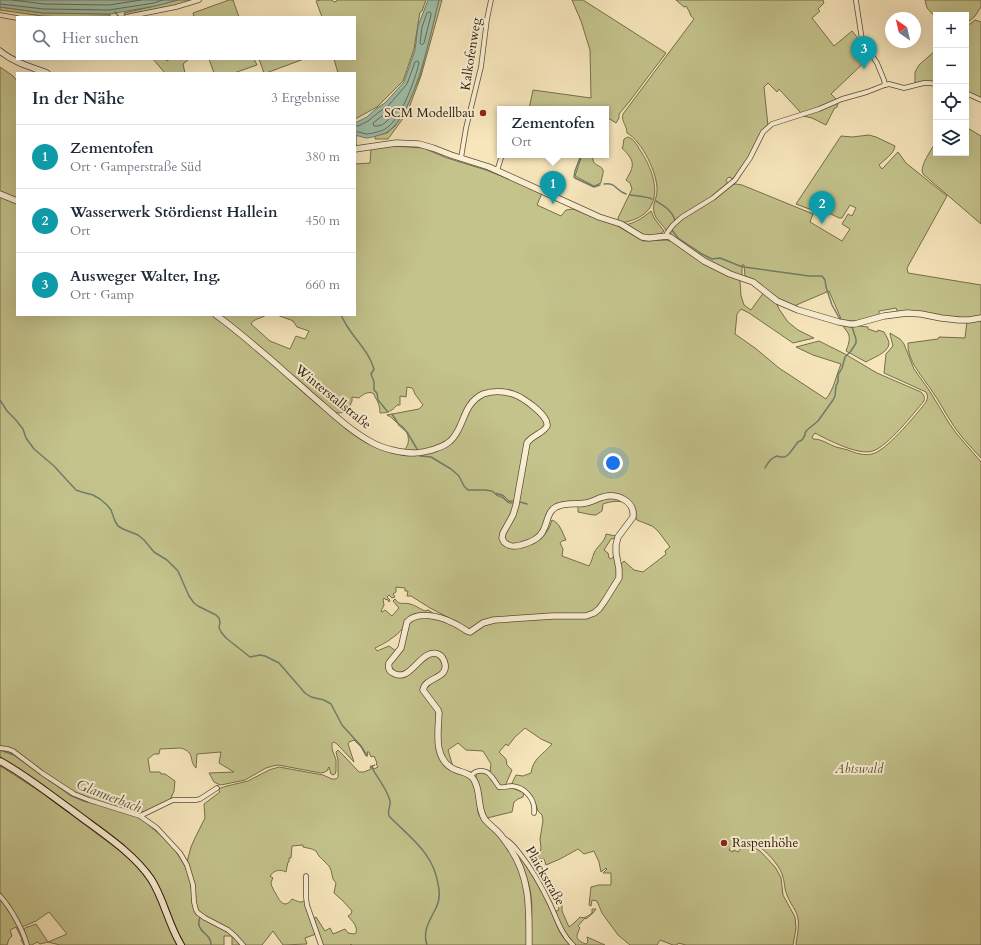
<!DOCTYPE html>
<html lang="de">
<head>
<meta charset="utf-8">
<style>
	body { margin:0; font-family:Cardo,serif; background:#f6f6f7; color:#1f2937 }
	.controls { position:absolute; right:12px; top:12px; display:grid; overflow:hidden; border-radius:0px; box-shadow:0 4px 16px #0002 }
	.controls button { width:36px; height:36px; display:grid; place-items:center; padding:0; border:0; border-bottom:1px solid #e0e1e3; background:#fff; color:#1f2937; font:20px sans-serif }
	.compass { position:absolute; left:885px; top:12px; width:36px; height:36px; border-radius:50%; background:#fff; box-shadow:0 4px 16px #0002; rotate:326deg }
	.you { position:absolute; left:613px; top:463px; width:14px; height:14px; margin:-10px; border:3px solid #fff; border-radius:50%; background:#1a73e8; box-shadow:0 0 0 6px #1a73e833 }
	.badge { display:grid; place-items:center; width:26px; height:26px; border-radius:50%; background:#2563eb; color:#fff; font-size:13px; font-weight:700 }
	.pin { position:absolute; translate:-50% -33px; filter:drop-shadow(0 1px 2px #0008) }
	.pin::after { content:''; position:absolute; top:21px; width:14px; height:12px; background:inherit; clip-path:polygon(0 0,100% 0,50% 100%) }
	.popup { position:absolute; left:497px; top:106px; width:112px; height:52px; box-sizing:border-box; display:grid; place-content:center; border-radius:0px; background:#fff; filter:drop-shadow(0 1px 3px #0005); font-size:13px; white-space:nowrap; color:#747a83 }
	.popup b { font-size:15px; color:#1f2937 }
	.popup::after { content:''; position:absolute; left:50%; top:100%; margin-left:-8px; border:8px solid transparent; border-top-color:#fff }
	.list { margin:0; padding:0; list-style:none }
	h2 { display:flex; justify-content:space-between; align-items:center; height:52px; margin:0; padding:0 16px; font-size:17px }
	h2 small { font-size:13px; font-weight:400; color:#747a83 }
	.list li { display:grid; grid-template-columns:26px 1fr auto; gap:12px; align-items:center; box-sizing:border-box; height:64px; padding:0 16px; border-top:1px solid #e0e1e3 }
	.list b { display:block; font-size:15px; white-space:nowrap }
	.list p { margin:0; font-size:13px; white-space:nowrap; color:#747a83 }
	.list em { font-size:13px; font-style:normal; color:#747a83 }
	.icon { flex:none; width:22px; height:22px; fill:none; stroke:currentColor; stroke-width:2; stroke-linecap:round; stroke-linejoin:round }
	.map { position:relative; flex:none; width:981px; height:945px; overflow:hidden }
	.search { position:absolute; background:#fff; box-shadow:0 4px 16px #0002; left:16px; top:16px; width:340px; height:44px; display:flex; align-items:center; gap:10px; box-sizing:border-box; padding:0 14px; border-radius:0px; color:#747a83; font-size:15px }
	.panel { position:absolute; background:#fff; box-shadow:0 4px 16px #0002; left:16px; top:72px; width:340px; height:244px; border-radius:0px }
	.map>svg:first-child { display:block }
</style>
</head>
<body>
<div class="map">
<svg width="981" height="945" viewBox="0 0 981 945">
	<rect width="100%" height="100%" fill="#f7e6bc"/>
	<filter id="stains"><feTurbulence type="fractalNoise" baseFrequency=".005" numOctaves="4"/><feColorMatrix values="0 0 0 0 .2 0 0 0 0 .09 0 0 0 0 .02 0 0 0 .5 -.17"/></filter>
	<radialGradient id="worn" r=".72"><stop offset=".6" stop-color="#630" stop-opacity="0"/><stop offset="1" stop-color="#630" stop-opacity=".3"/></radialGradient>
	<g fill="#c4c38c" stroke="#766e49" fill-rule="evenodd">
		<path d="M 178,0 L 194,0 L 178,5 L 125,15 L 124,13 L 155,6 Z"/>
		<path d="M 229,0 L 233,0 L 239,17 L 194,17 L 193,13 Z"/>
		<path d="M 321,0 L 332,0 L 334,2 L 337,1 L 337,0 L 426,0 L 422,11 L 420,12 L 414,49 L 403,81 L 377,107 L 355,119 L 355,73 L 338,73 L 334,59 L 355,59 L 355,17 L 322,17 L 316,1 Z"/>
		<path d="M 439,0 L 442,0 L 421,76 L 407,113 L 388,139 L 375,139 L 375,136 L 387,133 L 395,126 L 405,111 L 420,76 Z"/>
		<path d="M 572,0 L 583,0 L 666,53 L 629,102 L 619,114 L 619,118 L 616,123 L 608,118 L 606,122 L 606,109 L 529,109 L 533,90 L 591,98 L 590,50 L 581,21 Z"/>
		<path d="M 676,0 L 823,0 L 824,3 L 818,9 L 820,11 L 812,18 L 834,46 L 852,31 L 872,55 L 831,94 L 837,100 L 816,108 L 801,113 L 779,89 L 777,92 L 768,83 L 764,87 L 768,126 L 747,161 L 733,179 L 729,177 L 726,180 L 728,184 L 716,194 L 672,224 L 666,230 C 662,224 655,219 654,212 C 652,205 657,198 657,191 C 658,174 642,141 627,133 C 627,125 621,122 623,114 L 694,19 L 691,16 L 689,11 L 686,6 L 684,7 Z"/>
		<path d="M 925,0 L 981,0 L 981,7 L 975,16 L 966,24 L 966,15 L 936,15 L 936,18 L 927,8 Z"/>
		<path d="M 0,7 L 43,13 L 110,14 L 110,16 L 64,17 L 42,16 L 0,10 Z"/>
		<path d="M 975,20 L 981,22 L 981,98 L 966,91 L 966,27 Z"/>
		<path d="M 936,50 L 936,83 L 915,84 L 915,72 L 919,65 Z"/>
		<path d="M 153,59 L 165,59 L 167,61 L 170,59 L 189,59 L 183,64 L 185,73 L 165,73 Z"/>
		<path d="M 209,59 L 254,59 L 257,65 L 234,73 L 214,73 Z"/>
		<path d="M 259,59 L 304,59 L 266,73 L 264,73 Z"/>
		<path d="M 0,67 L 13,76 L 17,81 L 17,315 L 266,315 C 261,319 254,318 251,324 L 270,341 L 290,349 L 296,336 L 305,339 L 309,331 L 297,327 L 293,321 L 291,320 L 277,315 L 355,315 L 355,164 L 370,163 L 371,149 L 393,146 L 423,148 L 447,158 L 486,170 L 527,186 L 542,193 L 537,205 L 561,216 L 566,210 L 573,209 L 616,225 L 643,241 L 667,240 L 676,243 L 695,258 L 715,269 L 737,278 L 740,281 L 741,296 L 744,305 L 751,310 L 764,292 L 776,302 L 779,309 L 788,322 L 798,330 L 814,338 L 793,343 L 749,313 L 741,309 L 737,314 L 735,334 L 755,348 L 779,368 L 826,399 C 834,389 836,376 841,364 L 813,355 L 796,347 L 819,341 L 845,354 L 877,373 L 921,392 C 924,395 925,397 924,401 C 914,413 888,446 873,451 C 859,456 828,440 815,433 L 812,437 L 813,439 C 822,439 828,444 836,447 C 840,448 844,449 848,450 C 855,453 865,456 872,454 C 886,451 913,418 923,406 C 927,401 929,398 926,392 L 884,373 L 886,354 L 893,346 L 890,334 L 890,333 L 900,339 L 904,344 L 914,369 L 929,390 L 949,423 L 956,433 L 981,462 L 981,945 L 796,945 C 797,934 801,923 796,912 C 793,906 789,901 787,895 C 784,889 785,881 782,874 C 779,865 765,849 756,845 C 752,844 747,844 743,843 L 743,841 L 740,839 L 738,842 L 735,840 L 729,850 L 733,852 L 734,850 L 738,852 L 742,847 L 750,847 L 755,848 L 760,851 L 775,867 L 778,872 L 781,878 L 783,895 L 795,917 L 796,928 L 793,945 L 686,945 L 678,943 L 677,945 L 673,945 L 660,940 L 657,945 L 630,945 L 618,935 L 602,913 L 597,901 L 592,900 L 591,906 L 589,905 L 591,887 L 599,885 L 611,885 L 611,873 L 603,873 L 607,869 L 606,868 L 601,872 L 599,862 L 594,851 L 584,854 L 578,849 L 560,859 L 546,865 L 544,859 L 540,859 L 538,858 L 541,848 L 540,839 L 543,821 L 542,815 L 538,811 L 534,800 L 528,793 L 522,788 L 513,785 L 512,783 L 516,775 L 523,776 L 531,773 C 533,758 543,755 552,744 L 541,739 L 525,728 L 515,737 L 508,746 L 506,744 L 499,752 L 506,759 L 507,765 L 512,770 L 505,786 C 497,787 494,778 490,772 L 491,764 L 483,751 L 466,750 L 458,743 L 448,750 L 453,767 L 452,770 C 473,780 476,776 478,803 C 478,806 477,812 479,815 C 480,819 490,827 494,831 C 498,836 503,842 507,848 C 530,878 527,909 527,945 L 352,945 L 351,944 L 350,945 L 322,945 L 314,918 L 316,917 L 325,931 L 330,928 L 333,934 L 345,929 L 348,933 L 354,934 L 356,933 C 358,926 352,921 348,916 L 351,914 L 352,911 L 343,901 L 334,893 L 336,883 L 333,879 L 331,870 L 329,866 L 319,856 L 316,851 L 312,849 L 303,847 L 303,845 L 292,846 L 291,858 L 289,858 L 289,862 L 288,862 L 286,872 C 280,869 274,870 270,876 L 273,878 C 272,880 271,882 271,884 C 272,887 274,891 276,894 C 280,902 285,909 292,899 C 297,901 301,904 305,900 L 306,906 L 316,934 L 305,938 L 307,944 L 283,945 L 273,931 L 262,945 L 244,945 L 234,933 L 221,924 L 220,927 L 232,934 L 241,945 L 232,945 L 232,936 L 224,936 L 224,945 L 184,945 C 168,922 165,893 149,871 C 141,860 130,852 120,844 C 105,832 90,821 76,811 C 51,793 28,771 0,759 L 0,749 L 9,751 L 15,755 L 51,782 L 77,797 L 141,817 L 156,828 L 175,850 L 185,866 L 190,879 L 194,907 L 197,914 L 199,912 L 197,909 L 195,902 L 193,881 L 187,862 L 191,847 L 195,838 L 205,818 L 204,804 L 220,792 L 218,789 L 227,786 L 248,781 L 269,770 L 279,767 L 323,775 L 332,779 L 336,779 L 338,777 L 338,760 L 336,752 L 338,750 L 345,757 L 359,772 L 364,772 L 371,769 L 370,767 L 375,765 L 372,766 L 374,769 L 378,767 L 376,764 L 377,763 L 374,756 L 371,757 L 369,752 L 367,752 L 368,755 L 366,756 L 361,747 L 354,740 L 349,742 L 348,744 L 354,762 L 337,744 L 334,742 L 332,743 L 332,749 L 336,760 L 336,771 L 335,774 L 333,775 L 331,774 L 329,767 L 328,768 L 328,770 L 325,772 L 321,773 L 278,765 L 273,766 L 266,768 L 245,780 L 221,785 L 218,784 L 214,782 L 209,773 L 234,772 L 219,763 L 221,752 L 197,754 L 196,768 C 188,760 196,753 181,748 L 160,749 L 159,754 L 154,754 L 148,759 L 150,772 L 160,772 L 161,774 L 165,774 L 175,781 L 174,791 L 171,798 L 169,800 L 150,810 L 137,813 L 78,795 L 62,786 L 18,753 L 7,748 L 0,746 ZM 407,387 L 412,388 L 413,389 L 415,394 L 423,405 L 419,409 L 387,415 C 391,417 392,418 395,421 C 397,423 400,424 403,427 C 409,433 411,444 404,450 C 417,453 441,449 451,439 C 460,431 461,417 467,407 C 484,381 518,389 537,407 C 542,412 552,419 548,427 C 546,434 537,435 532,440 C 528,442 527,447 526,450 L 516,511 L 505,533 C 505,537 505,542 510,544 C 513,545 518,544 522,543 C 527,541 534,539 538,535 C 546,527 545,512 555,506 C 563,500 573,503 582,502 C 590,501 597,496 605,495 C 615,493 628,497 633,505 C 636,510 634,515 637,520 L 652,526 L 657,530 L 661,535 L 670,547 L 665,551 L 666,554 L 665,555 L 643,572 L 634,570 L 624,561 L 620,565 C 621,569 621,574 620,578 C 617,587 603,608 596,614 L 594,612 C 601,606 617,584 618,574 C 619,568 616,561 615,555 L 611,559 L 609,558 L 608,553 L 604,550 L 611,539 L 616,538 L 616,536 L 606,534 C 605,542 597,546 594,553 C 592,558 592,561 589,566 L 562,556 L 563,549 L 560,543 L 562,541 L 566,540 C 562,532 560,523 552,520 C 550,527 546,535 539,540 L 537,540 C 528,544 512,552 503,544 C 500,541 500,539 500,536 L 511,514 L 515,503 L 509,503 L 503,498 L 496,495 L 496,493 L 503,495 L 509,501 L 515,501 L 525,442 C 530,435 543,432 545,424 C 547,413 518,396 509,394 C 502,392 493,393 485,395 C 464,403 467,425 455,439 C 451,444 445,446 439,449 C 434,451 421,455 416,455 C 405,454 388,451 377,447 C 367,442 358,435 349,428 C 343,423 336,419 332,411 L 338,413 L 347,412 L 352,401 L 352,397 L 359,398 C 362,395 369,390 374,394 C 374,395 376,399 377,400 C 379,405 380,408 380,413 C 388,413 392,411 397,405 L 400,405 L 400,396 L 406,397 ZM 396,587 L 405,588 L 405,591 L 408,591 L 407,596 L 411,596 L 430,608 L 457,622 L 458,626 C 445,622 416,609 408,626 C 405,631 406,636 405,642 C 404,646 402,650 400,654 L 389,646 L 377,651 L 375,648 C 384,644 397,636 403,628 C 406,622 407,616 414,614 C 421,612 429,615 436,615 L 428,610 L 425,611 C 420,609 415,605 410,604 C 404,602 399,606 395,599 L 393,601 L 399,608 L 392,616 L 385,610 L 382,612 L 381,611 L 384,605 L 383,599 L 384,598 L 386,600 L 387,599 L 389,602 L 390,600 L 387,597 L 389,595 L 392,598 L 395,597 L 393,594 L 396,592 Z"/>
		<path d="M 838,102 L 838,103 L 837,107 L 834,109 L 826,125 L 812,118 L 803,116 Z"/>
		<path d="M 966,127 L 981,136 L 981,224 L 923,174 C 919,166 932,149 936,142 L 936,153 L 966,153 Z"/>
		<path d="M 869,135 L 876,137 L 895,146 C 894,154 884,160 879,165 L 882,169 L 898,152 L 906,163 L 947,196 L 907,268 L 908,273 L 981,285 L 981,316 L 970,318 L 898,313 L 896,308 L 879,311 L 879,316 L 860,321 L 842,321 L 829,291 L 794,306 L 780,301 L 753,279 L 745,276 L 744,265 L 742,265 L 742,276 L 714,265 L 672,236 C 671,234 670,233 671,230 C 674,221 720,192 731,185 L 736,184 L 742,185 L 813,214 L 810,222 L 842,241 L 850,229 L 842,224 L 848,214 L 852,216 L 856,208 L 850,205 L 842,218 L 839,218 L 823,210 L 820,213 L 796,204 L 841,136 L 852,137 Z"/>
		<path d="M 628,137 C 634,139 637,145 640,150 C 660,180 665,217 620,223 L 618,221 L 618,218 L 632,189 L 630,183 L 626,180 C 635,165 635,161 622,148 L 623,146 L 624,139 Z"/>
		<path d="M 582,155 L 593,155 C 591,167 601,164 603,170 C 604,172 601,180 601,183 L 594,186 L 575,176 Z"/>
		<path d="M 651,211 L 654,218 L 664,231 C 651,243 637,231 625,225 C 635,223 643,218 651,211 Z"/>
		<path d="M 981,319 L 981,458 C 970,446 958,434 950,420 C 944,411 939,401 932,391 C 923,377 907,361 908,343 L 938,339 L 939,337 L 965,338 L 967,321 Z"/>
		<path d="M 842,324 L 868,327 L 868,329 L 877,332 L 878,330 L 884,332 C 886,336 889,340 889,344 C 888,353 872,358 866,362 L 846,351 C 848,346 851,338 848,333 C 846,330 844,328 842,324 Z"/>
		<path d="M 614,497 L 625,502 C 618,501 611,501 603,504 L 602,511 L 596,515 C 589,515 584,513 578,512 L 578,505 L 603,498 Z"/>
		<path d="M 0,766 L 13,774 L 45,795 L 132,860 L 139,867 L 150,883 L 157,894 L 170,930 L 177,945 L 60,945 L 48,942 L 40,944 L 37,942 L 32,945 L 28,945 L 23,931 L 25,928 L 36,924 L 48,942 L 67,934 L 49,912 L 36,921 L 22,927 L 0,894 Z"/>
		<path d="M 479,772 L 488,774 L 494,783 L 509,788 L 515,789 L 524,793 L 523,797 L 518,799 L 514,802 L 512,812 L 487,818 C 481,809 482,798 479,787 C 478,782 476,779 476,774 Z"/>
		<path d="M 514,850 L 516,851 C 529,869 540,888 550,908 C 557,923 557,934 571,945 L 530,945 C 531,926 534,903 529,885 C 526,873 520,861 514,850 Z"/>
		<path d="M 0,898 C 12,911 20,929 26,945 L 24,945 L 21,940 L 22,939 L 16,927 L 10,930 L 12,936 L 9,939 L 7,945 L 0,945 Z"/>
		<path d="M 560,900 L 562,902 L 562,911 L 569,927 L 574,923 L 580,917 C 584,919 588,916 592,913 L 592,909 L 596,909 L 593,913 L 586,919 L 585,918 L 578,926 L 580,928 C 575,938 576,940 586,944 L 588,942 L 587,937 L 605,945 L 576,945 C 566,938 558,923 556,911 L 559,910 L 558,905 Z"/>
	</g>
	<g fill="#9fc0aa" stroke="#6f7d68">
		<path d="M 0,0 L 178,0 L 155,6 L 110,14 L 43,13 L 0,7 Z"/>
		<path d="M 428,0 L 439,0 C 431,31 415,115 387,132 C 384,134 370,138 367,138 C 362,138 360,135 355,136 L 355,123 L 367,117 L 377,108 L 385,103 L 404,82 L 415,50 L 418,26 Z"/>
	</g>
	<g fill="none" stroke-linecap="round" stroke-linejoin="round">
		<g stroke="#646c58" stroke-width="1">
			<path d="M 12,0 L 44,4 L 109,5 L 141,0"/>
			<path d="M 0,4 L 44,9 L 109,10 L 154,3 L 163,0"/>
			<path d="M 429,12 L 431,13 L 431,15 L 424,43 L 422,45 L 420,43 L 422,27 L 427,13 Z"/>
			<path d="M 390,111 L 392,111 L 393,113 C 388,121 383,127 374,126 L 373,123 L 382,116 Z"/>
			<path d="M 355,126 L 358,126 L 368,121 L 379,112 L 388,106 L 407,84 L 415,62 L 417,61 L 418,61 L 419,63 C 415,80 401,120 385,129 C 382,131 370,134 367,134 C 363,134 360,131 355,132"/>
		</g>
		<g stroke="#6f7d68" stroke-width="1.5">
			<path d="M 115,12 L 119,17"/>
			<path d="M 356,145 L 356,135"/>
			<path d="M 581,155 L 575,171 L 574,177 L 575,178 L 594,187 L 600,185"/>
			<path d="M 604,184 C 616,182 616,191 626,194"/>
			<path d="M 630,195 C 636,196 648,197 652,199"/>
			<path d="M 656,201 C 664,206 673,211 675,221 L 670,227"/>
			<path d="M 672,230 L 678,238 L 702,254 L 712,259 L 720,258 L 740,266 L 744,267 L 809,276 L 822,276 L 825,280 L 826,287 L 832,305 L 841,321"/>
			<path d="M 341,315 C 343,319 345,323 347,326 C 357,342 369,352 374,369 L 371,374 L 374,382 L 374,390 L 377,393 L 378,400 C 382,404 384,408 388,412"/>
			<path d="M 0,400 L 7,411 L 15,419 L 23,429 L 26,438 L 34,449 L 54,466 L 76,490 L 82,492 L 93,495 L 100,499 L 107,505 L 111,510 L 115,521 L 118,526 L 123,529 L 138,535 L 144,540 L 154,552 L 167,560 L 178,571 L 189,596 L 194,603 L 198,606 L 216,615 L 219,618 L 220,622 L 219,628 L 221,632 L 226,638 L 250,657 L 260,655 L 265,656 L 279,663 L 305,693 L 311,697 L 324,700 L 331,704 L 342,725 L 361,746 L 367,756"/>
			<path d="M 392,414 L 399,425 L 407,432 L 417,449"/>
			<path d="M 420,456 L 431,457 L 451,469 L 459,476 L 464,486 L 468,490 L 485,490 L 492,491 L 497,495 L 501,495 L 508,502 L 512,502"/>
			<path d="M 765,468 C 768,462 771,458 777,456 L 780,457 L 785,457 L 789,454 L 798,442 L 802,440 L 805,435 L 805,433 L 807,430 L 818,421 L 833,400 L 835,396 L 836,386 L 838,382 L 838,375 L 842,368 L 845,357 L 851,351 L 856,343 L 856,339 L 852,327 L 846,326 L 844,325"/>
			<path d="M 520,502 L 527,504"/>
			<path d="M 0,750 L 14,755 L 70,795 L 84,801 L 96,804"/>
			<path d="M 371,766 C 377,778 387,788 390,801 C 391,806 387,810 389,816 C 409,837 433,852 438,884 C 440,892 440,900 436,908 C 430,920 422,931 427,945"/>
			<path d="M 149,825 L 161,835"/>
			<path d="M 176,851 L 182,859"/>
			<path d="M 200,916 C 200,919 198,922 199,925 C 201,934 211,934 211,945"/>
		</g>
		<defs>
			<g id="minor">
				<path d="M 856,1 L 862,40 L 877,63 L 884,80 L 885,85"/>
				<path d="M 0,15 L 17,18"/>
				<path d="M 126,17 L 176,7 L 199,0"/>
				<path d="M 966,93 L 981,100"/>
				<path d="M 461,158 L 466,128 L 481,67 L 487,19 L 491,0"/>
				<path d="M 497,171 L 502,155"/>
				<path d="M 667,236 L 667,233 L 673,225 L 682,217 L 713,198 L 735,180 L 739,174 L 750,158 L 763,132 L 772,124 L 819,109 L 842,99 L 867,92 L 885,85 L 889,84 L 904,88 L 924,83 L 929,83 L 936,84"/>
				<path d="M 0,748 L 8,749 L 13,751 L 42,773 L 74,794 L 89,800 L 140,816 L 157,828 L 180,853 L 187,865 L 193,885 L 194,902 L 196,910 L 198,913 L 205,918 L 228,930 L 235,936 L 243,945"/>
				<path d="M 471,776 C 476,769 486,769 491,776 C 494,779 496,783 499,787 C 504,788 507,786 512,786 C 525,787 536,800 534,813"/>
				<path d="M 140,816 L 173,800 L 196,800 L 200,799 L 217,788"/>
				<path d="M 504,839 C 511,841 515,848 520,854 C 532,869 542,887 550,904 C 557,919 561,934 573,945"/>
				<path d="M 306,876 L 306,897 L 307,905 L 321,945"/>
				<path d="M 0,896 C 11,908 23,930 27,945"/>
			</g>
			<g id="tertiary">
				<path d="M 0,51 C 13,62 31,67 47,73"/>
				<path d="M 355,149 L 396,143 L 419,144 L 433,148 L 451,155 L 489,167 L 599,217 L 621,224 L 642,237 L 649,238 L 667,236 L 670,237 L 704,261 L 730,274 L 753,282 L 777,301 L 798,310 L 839,322 L 850,324 L 855,324 L 884,316 L 907,313 L 921,314 L 941,318 L 959,320 L 969,320 L 981,318"/>
				<path d="M 0,194 L 17,201"/>
				<path d="M 216,315 C 237,330 257,348 277,365 C 288,375 300,385 311,395 C 331,412 350,431 373,443 C 384,449 402,453 414,453 C 420,453 427,451 432,450 C 440,447 448,445 453,438 C 465,424 463,404 483,394 C 492,391 504,391 513,394 C 522,397 549,415 547,426 C 545,432 531,436 527,443 L 516,505 L 513,515 L 503,533 L 502,538 L 504,542 C 509,547 514,547 521,545 C 529,543 539,539 543,531 C 548,522 547,512 556,507 C 566,502 576,505 586,503 C 592,502 598,498 603,497 C 617,493 635,501 633,517 L 618,537 L 616,545 L 616,553 L 619,569 L 619,578 L 604,602 L 599,609 L 594,613 L 586,616 L 553,616 L 494,620 L 483,623 L 470,632 L 467,631 C 462,628 457,624 451,622 C 440,616 416,611 407,622 L 401,648 L 389,663 C 388,667 389,671 393,673 C 411,684 420,648 438,654 C 442,656 444,659 445,664 C 448,679 425,677 423,690 L 438,710 L 439,713 C 438,733 433,761 456,770 C 463,773 470,773 474,780 C 481,791 477,806 484,818 C 487,823 493,827 497,831 C 502,836 506,842 510,848 C 531,879 529,910 529,945"/>
			</g>
			<path id="secondary" d="M 0,761 C 26,775 49,794 73,811 C 99,831 133,852 151,879 C 164,899 168,924 181,945"/>
		</defs>
		<use href="#minor" stroke="#5c4c34" stroke-width="5.5"/>
		<use href="#tertiary" stroke="#5c4c34" stroke-width="7"/>
		<use href="#secondary" stroke="#281806" stroke-width="8"/>
		<use href="#minor" stroke="#faefd3" stroke-width="4"/>
		<use href="#tertiary" stroke="#faefd3" stroke-width="5.5"/>
		<use href="#secondary" stroke="#faefd3" stroke-width="6"/>
	</g>
	<g fill="#8f2418" stroke="#faefd3" stroke-width="1.5">
		<circle cx="483" cy="113" r="4"/>
		<circle cx="724" cy="843" r="4"/>
	</g>
	<g text-anchor="middle" dominant-baseline="central" stroke-width="4" stroke-linejoin="round" paint-order="stroke">
		<g font-size="13" fill="#281806" stroke="#faefd3">
			<text transform="translate(471 54) rotate(-81)">Kalkofenweg</text>
			<text transform="translate(333 397) rotate(39)">Winterstallstraße</text>
			<text transform="translate(545 876) rotate(60)">Plaickstraße</text>
		</g>
		<g font-size="13" fill="#281806" stroke="#faefd3" text-anchor="end">
			<text x="475" y="113">SCM Modellbau</text>
			<text x="732" y="843" text-anchor="start">Raspenhöhe</text>
		</g>
		<g font-size="13" font-style="italic" fill="#5f5435" stroke="#faefd3">
			<text x="859" y="769">Abtswald</text>
		</g>
		<g font-size="14" font-style="italic" fill="#52533f" stroke="#faefd3">
			<text transform="translate(109 796) rotate(21)">Glannerbach</text>
		</g>
	</g>
	<rect width="100%" height="100%" filter="url(#stains)"/>
	<rect width="100%" height="100%" fill="url(#worn)"/>
</svg>
<div class="controls">
<button>+</button>
<button>−</button>
<button><svg class="icon" aria-label="locate" viewBox="0 0 24 24"><circle cx="12" cy="12" r="6"/><path d="M12 2v4M12 18v4M2 12h4M18 12h4"/></svg></button>
<button><svg class="icon" aria-label="layers" viewBox="0 0 24 24"><path d="M12 4l9 5-9 5-9-5zM3 14l9 5 9-5"/></svg></button>
</div>
<svg class="compass" viewBox="-18 -18 36 36"><path d="M0-13l5 13h-10z" fill="#e53935"/><path d="M0 13l5-13h-10z" fill="#747a83"/></svg>
<div class="you"></div>
<div class="pin badge" style="left:553px;top:204px;background:#0f9aa8">1</div>
<div class="popup"><b>Zementofen</b>Ort</div>
<div class="pin badge" style="left:822px;top:224px;background:#0f9aa8">2</div>
<div class="pin badge" style="left:864px;top:69px;background:#0f9aa8">3</div>
<div class="search"><svg class="icon" aria-label="search" viewBox="0 0 24 24"><circle cx="10" cy="10" r="6"/><path d="M15 15l6 6"/></svg>Hier suchen</div>
<section class="panel">
<h2>In der Nähe<small>3 Ergebnisse</small></h2>
<ul class="list">
<li><span class="badge" style="background:#0f9aa8">1</span><div><b>Zementofen</b><p>Ort · Gamperstraße Süd</p></div><em>380 m</em></li>
<li><span class="badge" style="background:#0f9aa8">2</span><div><b>Wasserwerk Stördienst Hallein</b><p>Ort</p></div><em>450 m</em></li>
<li><span class="badge" style="background:#0f9aa8">3</span><div><b>Ausweger Walter, Ing.</b><p>Ort · Gamp</p></div><em>660 m</em></li>
</ul>
</section>
</div>
</body>
</html>
